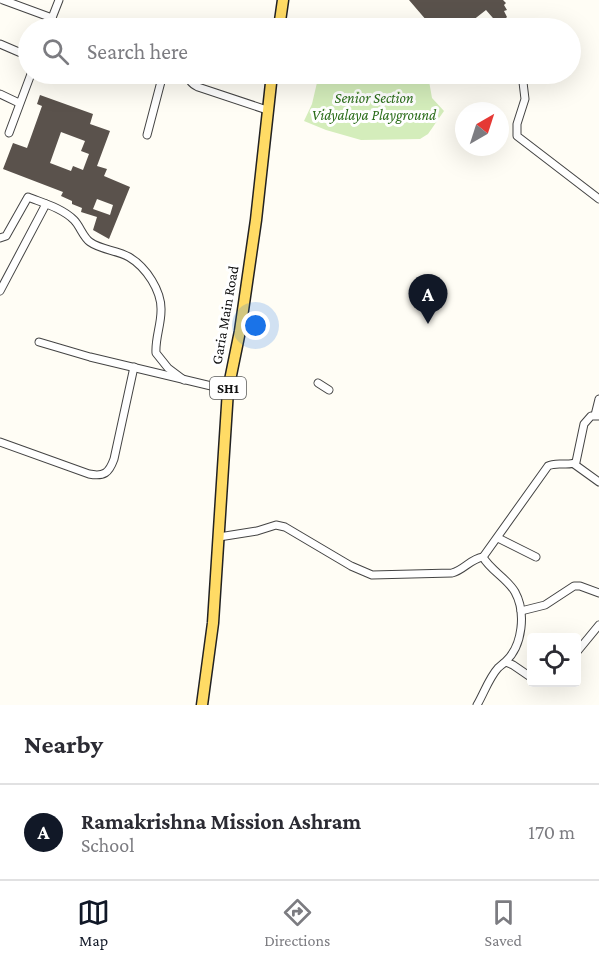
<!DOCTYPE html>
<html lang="en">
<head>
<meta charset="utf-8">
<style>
	body { margin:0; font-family:"Crimson Pro",serif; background:#f2f2f3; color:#2b2b33 }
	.controls { position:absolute; right:18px; bottom:18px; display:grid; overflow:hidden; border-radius:6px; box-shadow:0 6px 24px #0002 }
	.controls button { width:54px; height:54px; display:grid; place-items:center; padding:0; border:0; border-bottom:2px solid #e1e1e2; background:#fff; color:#2b2b33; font:30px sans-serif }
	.compass { position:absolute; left:455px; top:102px; width:54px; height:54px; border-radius:50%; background:#fff; box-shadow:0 6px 24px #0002; rotate:39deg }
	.you { position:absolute; left:256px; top:326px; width:21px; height:21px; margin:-15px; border:4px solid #fff; border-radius:50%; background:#1a73e8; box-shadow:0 0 0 9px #1a73e833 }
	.badge { display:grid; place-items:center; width:39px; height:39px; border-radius:50%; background:#111827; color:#fff; font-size:20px; font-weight:700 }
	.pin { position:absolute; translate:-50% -50px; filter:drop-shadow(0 2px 3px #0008) }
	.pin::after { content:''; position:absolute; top:32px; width:21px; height:18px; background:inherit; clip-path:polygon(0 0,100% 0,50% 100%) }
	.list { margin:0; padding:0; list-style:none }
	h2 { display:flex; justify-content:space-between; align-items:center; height:78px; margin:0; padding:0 24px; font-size:26px }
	h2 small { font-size:20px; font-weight:400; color:#7c7c81 }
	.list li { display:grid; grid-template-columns:39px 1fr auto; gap:18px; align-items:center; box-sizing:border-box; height:96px; padding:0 24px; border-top:2px solid #e1e1e2 }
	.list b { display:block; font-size:22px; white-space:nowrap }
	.list p { margin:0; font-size:20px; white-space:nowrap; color:#7c7c81 }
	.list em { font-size:20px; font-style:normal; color:#7c7c81 }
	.icon { flex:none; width:33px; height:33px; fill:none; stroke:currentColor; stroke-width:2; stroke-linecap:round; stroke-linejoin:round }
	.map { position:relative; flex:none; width:599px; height:705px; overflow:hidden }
	.search { position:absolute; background:#fff; box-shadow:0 6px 24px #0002; left:18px; right:18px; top:18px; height:66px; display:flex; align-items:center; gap:15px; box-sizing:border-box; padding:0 21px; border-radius:33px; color:#7c7c81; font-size:22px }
	.sheet { height:174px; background:#fff }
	nav { display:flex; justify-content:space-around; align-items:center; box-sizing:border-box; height:84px; border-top:2px solid #e1e1e2; background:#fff; font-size:16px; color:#7c7c81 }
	nav a { display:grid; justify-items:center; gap:3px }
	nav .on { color:#111827 }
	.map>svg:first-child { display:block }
</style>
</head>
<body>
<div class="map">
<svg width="599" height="705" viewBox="0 0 599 705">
	<rect width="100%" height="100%" fill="#fffdf5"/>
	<path fill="#d4edbb" d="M 319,74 L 419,74 L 419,78 L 429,81 L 432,98 L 444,111 L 428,134 L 420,139 L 361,140 L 326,130 L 304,121 L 312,104 Z"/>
	<g fill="#5a524c" fill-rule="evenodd">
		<path d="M 409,0 L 503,0 L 506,3 L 504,5 L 507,10 L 504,11 L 507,17 L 499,25 L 486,10 L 463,28 L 433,28 Z"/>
		<path d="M 40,95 L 93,114 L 90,124 L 110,131 L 97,166 L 107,169 L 104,176 L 130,187 L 109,239 L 93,230 L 97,217 L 81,212 L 82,208 L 72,204 L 72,201 L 61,196 L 63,192 L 3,169 L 13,143 L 27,148 L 42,106 L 37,104 ZM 61,132 L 85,141 L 81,151 L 89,154 L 83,170 L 73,166 L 71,171 L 50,163 ZM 97,199 L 113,205 L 110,215 L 93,209 Z"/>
	</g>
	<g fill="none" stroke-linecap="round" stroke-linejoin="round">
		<defs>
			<g id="minor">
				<path d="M 3,0 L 52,18"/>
				<path d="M 48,28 L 59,0"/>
				<path d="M 177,28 L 182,25 L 195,28"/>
				<path d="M 0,44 L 28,56"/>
				<path d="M 190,74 C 188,81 192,84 198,87 L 267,110"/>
				<path d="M 522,74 L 525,99 L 517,124 L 517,136 L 599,199"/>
				<path d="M 0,94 L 19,103"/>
				<path d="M 9,133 L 31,74"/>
				<path d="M 147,135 L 163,74"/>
				<path d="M 0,238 L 6,236 L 28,197 C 43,203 62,208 74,220 C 80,226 83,237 90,242 C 101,250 117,250 129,257 C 146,267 162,291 161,311 C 161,325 155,339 156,353 L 168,368 L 184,380"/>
				<path d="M 0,291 L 46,204"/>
				<path d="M 39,342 L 90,357 L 228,390"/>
				<path d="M 318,383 L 329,390"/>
				<path d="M 595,415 L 599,399"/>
				<path d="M 0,442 L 89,474 C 104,477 109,473 114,459 L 134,367"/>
				<path d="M 574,464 L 599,482"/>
				<path d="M 219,537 L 257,531 L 276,525 L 285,527 L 351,566 L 372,575 L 452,573 C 464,570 470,559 483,557"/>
				<path d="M 498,538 L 536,557"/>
				<path d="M 521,611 L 545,605 L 574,586 L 580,586 L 599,593"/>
				<path d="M 576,653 L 599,625"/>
				<path d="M 506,662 L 513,665 L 532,678"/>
				<path d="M 539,682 L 545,682"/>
				<path d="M 477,705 C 484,693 489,678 498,668 C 500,666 503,664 505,662 C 523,646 526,612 515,592 C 507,578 490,570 483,557 L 548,466 C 557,461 569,467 576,462 L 584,424 L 591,416 L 599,416"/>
			</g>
			<g id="primary">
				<path d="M 279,28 L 283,0"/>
				<path d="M 202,705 L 213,623 L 228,390 L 240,331 L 256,220 L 272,74"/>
			</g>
		</defs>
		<use href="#minor" stroke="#444" stroke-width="9"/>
		<use href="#primary" stroke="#222" stroke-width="13"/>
		<use href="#minor" stroke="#fff" stroke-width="7"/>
		<use href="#primary" stroke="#ffdb65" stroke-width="10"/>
	</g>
	<g text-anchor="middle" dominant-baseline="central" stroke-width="6" stroke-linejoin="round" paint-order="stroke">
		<rect fill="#fff" stroke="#585858" stroke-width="1.5" x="210" y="377" width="36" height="22" rx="4.5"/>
		<g font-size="14" font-weight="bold" fill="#111">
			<text x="228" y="388">SH1</text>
		</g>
		<g font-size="15" font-style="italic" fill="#2c6e1b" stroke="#fff">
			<text x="374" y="98">Senior Section<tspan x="374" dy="17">Vidyalaya Playground</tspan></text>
		</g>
		<g font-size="15" fill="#111" stroke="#fff">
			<text transform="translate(225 315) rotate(-80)">Garia Main Road</text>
		</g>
	</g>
</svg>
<div class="controls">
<button><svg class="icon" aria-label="locate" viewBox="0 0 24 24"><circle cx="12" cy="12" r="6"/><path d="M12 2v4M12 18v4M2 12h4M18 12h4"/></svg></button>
</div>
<svg class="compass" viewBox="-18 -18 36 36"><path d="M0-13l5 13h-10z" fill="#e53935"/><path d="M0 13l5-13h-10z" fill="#7c7c81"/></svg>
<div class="you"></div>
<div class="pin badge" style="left:428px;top:324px">A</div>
<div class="search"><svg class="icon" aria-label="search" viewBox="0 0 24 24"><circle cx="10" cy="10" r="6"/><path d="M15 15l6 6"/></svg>Search here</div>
</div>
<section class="sheet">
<h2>Nearby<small></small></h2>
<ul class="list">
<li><span class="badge">A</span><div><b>Ramakrishna Mission Ashram</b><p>School</p></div><em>170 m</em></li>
</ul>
</section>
<nav>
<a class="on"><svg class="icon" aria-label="map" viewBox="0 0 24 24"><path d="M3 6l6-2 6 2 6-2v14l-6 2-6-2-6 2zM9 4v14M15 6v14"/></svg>Map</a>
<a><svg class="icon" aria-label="directions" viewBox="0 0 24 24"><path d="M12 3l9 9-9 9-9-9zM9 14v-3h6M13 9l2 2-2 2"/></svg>Directions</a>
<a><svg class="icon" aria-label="saved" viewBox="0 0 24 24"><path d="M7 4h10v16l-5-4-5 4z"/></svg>Saved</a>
</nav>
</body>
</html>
